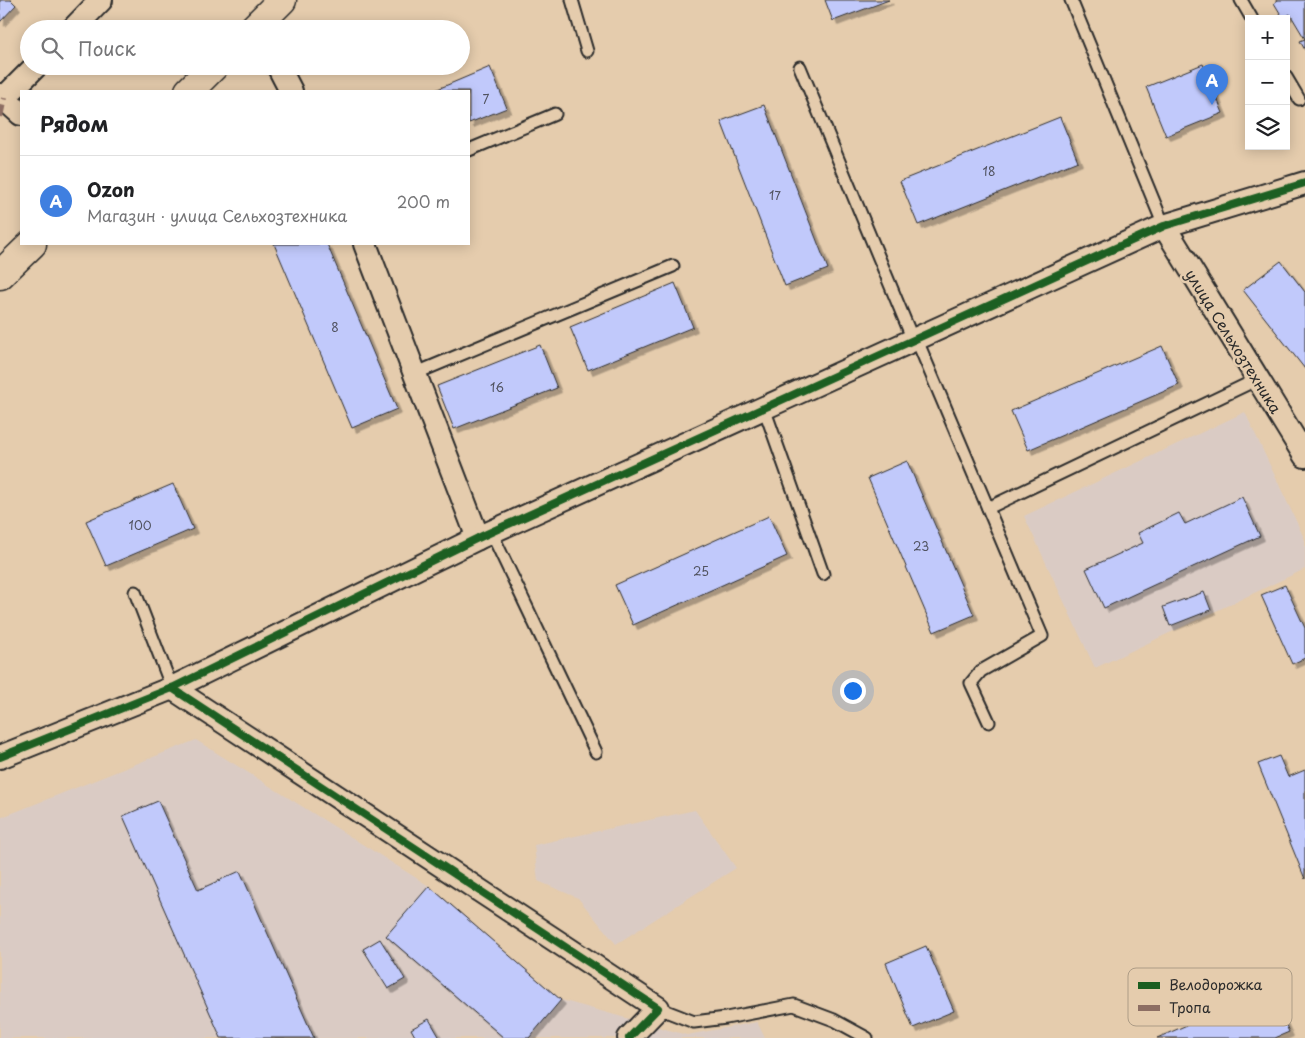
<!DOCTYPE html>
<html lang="ru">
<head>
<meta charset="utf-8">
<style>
	body { margin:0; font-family:"Playpen Sans",sans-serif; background:#f6f6f6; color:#202124 }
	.controls { position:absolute; right:15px; top:15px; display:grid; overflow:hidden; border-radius:0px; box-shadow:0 2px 12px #0003 }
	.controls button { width:45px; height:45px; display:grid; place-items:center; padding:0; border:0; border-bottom:1px solid #e0e0e0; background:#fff; color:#202124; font:25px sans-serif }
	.you { position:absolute; left:852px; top:690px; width:18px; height:18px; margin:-12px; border:4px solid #fff; border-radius:50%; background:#1a73e8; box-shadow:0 0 0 8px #1a73e833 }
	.badge { display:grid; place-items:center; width:32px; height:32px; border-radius:50%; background:#d1495b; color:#fff; font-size:16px; font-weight:700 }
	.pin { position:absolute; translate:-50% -41px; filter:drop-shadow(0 1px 2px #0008) }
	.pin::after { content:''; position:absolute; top:26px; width:18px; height:15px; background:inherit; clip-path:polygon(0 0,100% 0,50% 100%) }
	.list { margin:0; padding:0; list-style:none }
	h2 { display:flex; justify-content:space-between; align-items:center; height:65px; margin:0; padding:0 20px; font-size:21px }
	h2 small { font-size:16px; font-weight:400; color:#757577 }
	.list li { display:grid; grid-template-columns:32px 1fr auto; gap:15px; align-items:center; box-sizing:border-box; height:90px; padding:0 20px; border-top:1px solid #e0e0e0 }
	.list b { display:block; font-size:19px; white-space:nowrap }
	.list p { margin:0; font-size:16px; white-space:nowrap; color:#757577 }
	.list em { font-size:16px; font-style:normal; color:#757577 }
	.icon { flex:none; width:28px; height:28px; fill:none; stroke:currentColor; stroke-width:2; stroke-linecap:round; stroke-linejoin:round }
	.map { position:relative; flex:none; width:1305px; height:1038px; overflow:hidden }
	.search { position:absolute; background:#fff; box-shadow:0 2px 12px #0003; left:20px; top:20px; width:450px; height:55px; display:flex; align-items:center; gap:12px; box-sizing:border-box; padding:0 18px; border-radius:28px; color:#757577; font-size:19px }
	.panel { position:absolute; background:#fff; box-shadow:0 2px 12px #0003; left:20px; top:90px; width:450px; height:155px; border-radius:0px }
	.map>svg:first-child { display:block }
</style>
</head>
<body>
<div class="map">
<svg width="1305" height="1038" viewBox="0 0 1305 1038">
	<defs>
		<filter id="shadow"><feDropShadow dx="4.5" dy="4.5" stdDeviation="0" flood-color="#0004"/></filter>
	</defs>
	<rect width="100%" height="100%" fill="#e5ccad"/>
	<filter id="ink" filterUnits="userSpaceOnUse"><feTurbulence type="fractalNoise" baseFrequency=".02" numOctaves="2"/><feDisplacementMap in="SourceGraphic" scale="10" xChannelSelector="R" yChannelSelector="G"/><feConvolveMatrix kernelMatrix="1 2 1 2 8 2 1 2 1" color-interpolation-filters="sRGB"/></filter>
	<g filter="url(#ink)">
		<g fill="#dacbc4">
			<path d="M 1245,412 L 1305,540 L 1305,569 L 1095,668 L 1024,516 Z"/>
			<path d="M 196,740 L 429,886 L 561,1000 L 687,1035 L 757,1022 L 765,1038 L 0,1038 L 0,818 Z"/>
			<path d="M 695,810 L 736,868 L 616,944 L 578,898 L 538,881 L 534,845 Z"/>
		</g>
		<g fill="#c1c9fb" stroke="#2b2b2b" filter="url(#shadow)">
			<path d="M 0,0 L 11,0 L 16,5 L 0,22 Z"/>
			<path d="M 825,0 L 889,0 L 833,21 Z"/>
			<path d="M 1278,0 L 1305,0 L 1305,50 L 1300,41 L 1305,39 L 1290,14 L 1283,18 L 1274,3 Z"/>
			<path d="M 1203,64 L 1223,113 L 1166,136 L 1146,87 Z"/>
			<path d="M 490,67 L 507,108 L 469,123 L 469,91 L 433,91 Z"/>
			<path d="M 764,105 L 828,269 L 785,286 L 721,121 Z"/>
			<path d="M 1060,117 L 1078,161 L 918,225 L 900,181 Z"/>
			<path d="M 274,244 L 327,244 L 397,409 L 352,428 Z"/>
			<path d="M 1281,261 L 1305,292 L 1305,369 L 1243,290 Z"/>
			<path d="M 675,283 L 693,327 L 588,370 L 570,327 Z"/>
			<path d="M 540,345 L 557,388 L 454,429 L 437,386 Z"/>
			<path d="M 1162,346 L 1179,385 L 1028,450 L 1011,411 Z"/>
			<path d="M 907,461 L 974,615 L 934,632 L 868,478 Z"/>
			<path d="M 173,484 L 193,529 L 106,566 L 86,521 Z"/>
			<path d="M 1242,497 L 1260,536 L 1104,608 L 1086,569 L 1143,543 L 1138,533 L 1179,513 L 1185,524 Z"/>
			<path d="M 769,516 L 787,556 L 633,625 L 615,585 Z"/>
			<path d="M 1285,585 L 1305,628 L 1305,658 L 1292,664 L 1261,595 Z"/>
			<path d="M 1204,592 L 1211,610 L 1170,626 L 1163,607 Z"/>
			<path d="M 1279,756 L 1288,777 L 1305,770 L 1305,879 L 1258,764 Z"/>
			<path d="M 158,801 L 198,890 L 240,871 L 314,1038 L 221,1038 L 123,816 Z"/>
			<path d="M 429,886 L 561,1000 L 529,1038 L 504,1038 L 386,936 Z"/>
			<path d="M 380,939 L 405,979 L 388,989 L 363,949 Z"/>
			<path d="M 926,946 L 954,1011 L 913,1028 L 886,963 Z"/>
			<path d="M 1270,989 L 1289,1032 L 1275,1038 L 1157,1038 Z"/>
			<path d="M 429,1019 L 440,1038 L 416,1038 L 411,1029 Z"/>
		</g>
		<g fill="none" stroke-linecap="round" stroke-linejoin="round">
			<defs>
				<g id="lane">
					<path d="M 572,0 L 587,51"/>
					<path d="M 1071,0 L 1164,226"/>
					<path d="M 1241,0 L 1252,19"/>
					<path d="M 800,67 L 913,340"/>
					<path d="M 1286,77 L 1299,99"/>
					<path d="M 469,150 L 555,114"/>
					<path d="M 916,338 L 1042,636 L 981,671 L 971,683 L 989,722"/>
					<path d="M 414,374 L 673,266"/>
					<path d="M 764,408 L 823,574"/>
					<path d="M 988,508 L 1258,379"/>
					<path d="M 491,532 L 596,752"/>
					<path d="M 135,592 L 172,688"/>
					<path d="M 658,1008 L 694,1022 L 726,1018 L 794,1005 L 834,1020 L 867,1038"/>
				</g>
				<g id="street">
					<path d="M 73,29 L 101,0"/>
					<path d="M 278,66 L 291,91"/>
					<path d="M 0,95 L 21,114"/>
					<path d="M 4,98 L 36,66"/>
					<path d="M 1164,226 L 1305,456"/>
					<path d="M 365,244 L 478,538"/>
					<path d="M 172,688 L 658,1008 L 629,1038"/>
					<path d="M 0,757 L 172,688 L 478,538 L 1164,226 L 1305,183"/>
				</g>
				<g id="secondary">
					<path d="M 253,29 L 282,0"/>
					<path d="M 189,91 L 214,66"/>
					<path d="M 0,275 L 32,244"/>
				</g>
			</defs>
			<use href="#lane" stroke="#2b2b2b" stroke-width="15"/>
			<use href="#street" stroke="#2b2b2b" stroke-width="26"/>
			<use href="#secondary" stroke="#2b2b2b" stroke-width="31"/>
			<use href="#lane" stroke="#e5ccad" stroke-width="11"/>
			<use href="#street" stroke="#e5ccad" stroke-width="22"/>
			<use href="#secondary" stroke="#e5ccad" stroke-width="28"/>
			<path stroke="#8d6e63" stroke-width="6" stroke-dasharray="12 6" stroke-linecap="butt" d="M 0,117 L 4,98"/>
			<defs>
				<g id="cycleway">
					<path d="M 172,688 L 658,1008 L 629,1038"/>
					<path d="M 0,757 L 172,688 L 478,538 L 1164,226 L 1305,183"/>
				</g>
			</defs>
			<use href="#cycleway" stroke="#e5ccad" stroke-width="11"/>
			<use href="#cycleway" stroke="#1b5e20" stroke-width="8"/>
		</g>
	</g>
	<g text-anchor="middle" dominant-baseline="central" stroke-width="5" stroke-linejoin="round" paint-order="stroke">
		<g font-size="12" fill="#50525f">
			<text x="486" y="99">7</text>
			<text x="989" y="171">18</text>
			<text x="775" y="195">17</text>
			<text x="335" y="327">8</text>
			<text x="497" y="387">16</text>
			<text x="140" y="525">100</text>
			<text x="921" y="546">23</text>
			<text x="701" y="571">25</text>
		</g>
		<g font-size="15" fill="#2b2b2b" stroke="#e5ccad">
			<text transform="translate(1234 341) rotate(58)">улица Сельхозтехника</text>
		</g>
	</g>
	<rect x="1128" y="968" width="164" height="58" rx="8" fill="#e5ccad" stroke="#ad9c86" stroke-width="1"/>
	<rect x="1138" y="982" width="22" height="7" fill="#1b5e20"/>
	<rect x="1138" y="1005" width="22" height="6" fill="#8d6e63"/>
	<g font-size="14" fill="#2b2b2b">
		<text x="1169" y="990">Велодорожка</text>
		<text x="1169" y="1013">Тропа</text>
	</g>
</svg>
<div class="controls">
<button>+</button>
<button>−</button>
<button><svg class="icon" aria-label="layers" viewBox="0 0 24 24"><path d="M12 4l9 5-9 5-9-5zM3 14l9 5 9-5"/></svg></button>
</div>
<div class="you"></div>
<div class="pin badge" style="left:1212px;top:105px;background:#3f7fe0">A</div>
<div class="search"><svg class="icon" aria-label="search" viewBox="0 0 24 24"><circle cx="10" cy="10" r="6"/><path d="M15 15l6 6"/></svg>Поиск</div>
<section class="panel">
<h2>Рядом<small></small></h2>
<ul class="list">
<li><span class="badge" style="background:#3f7fe0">A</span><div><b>Ozon</b><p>Магазин · улица Сельхозтехника</p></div><em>200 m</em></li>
</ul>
</section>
</div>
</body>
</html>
